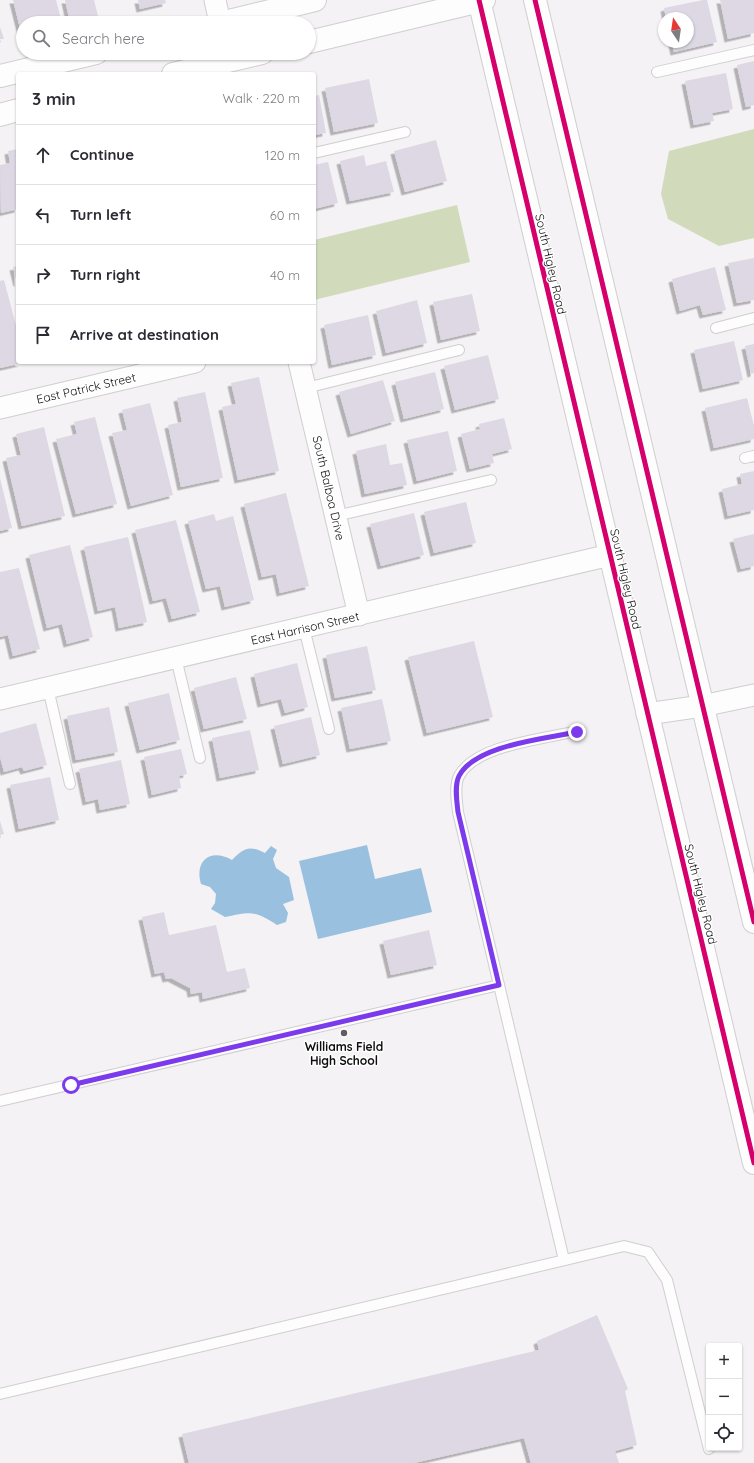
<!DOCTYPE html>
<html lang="en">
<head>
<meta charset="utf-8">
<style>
	body { margin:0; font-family:Quicksand,sans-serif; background:#f2f2f3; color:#2b2b33 }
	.controls { position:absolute; right:12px; bottom:12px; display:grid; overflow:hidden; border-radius:4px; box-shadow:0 1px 3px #0004 }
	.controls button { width:36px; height:36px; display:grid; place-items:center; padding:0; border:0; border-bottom:1px solid #e1e1e2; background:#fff; color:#2b2b33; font:20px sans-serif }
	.compass { position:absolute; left:658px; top:12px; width:36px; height:36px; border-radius:50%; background:#fff; box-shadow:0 1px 3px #0004; rotate:347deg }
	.stop { position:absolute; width:12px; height:12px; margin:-9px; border:3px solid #7c3aed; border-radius:50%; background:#fff }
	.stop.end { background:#7c3aed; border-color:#fff; box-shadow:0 1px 4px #0008 }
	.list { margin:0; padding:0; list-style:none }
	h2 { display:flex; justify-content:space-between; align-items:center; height:52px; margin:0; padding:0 16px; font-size:17px }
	h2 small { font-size:13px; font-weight:400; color:#7c7c81 }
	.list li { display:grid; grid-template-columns:26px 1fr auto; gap:12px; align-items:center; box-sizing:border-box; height:60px; padding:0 16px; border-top:1px solid #e1e1e2 }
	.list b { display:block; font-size:15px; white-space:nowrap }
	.list em { font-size:13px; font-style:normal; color:#7c7c81 }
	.icon { flex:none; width:22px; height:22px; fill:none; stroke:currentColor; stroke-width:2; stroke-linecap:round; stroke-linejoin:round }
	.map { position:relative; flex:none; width:754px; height:1463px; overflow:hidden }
	.search { position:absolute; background:#fff; box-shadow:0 1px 3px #0004; left:16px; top:16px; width:300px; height:44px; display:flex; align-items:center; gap:10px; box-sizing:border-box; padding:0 14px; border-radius:22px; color:#7c7c81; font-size:15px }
	.panel { position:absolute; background:#fff; box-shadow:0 1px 3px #0004; left:16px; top:72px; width:300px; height:292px; border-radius:4px }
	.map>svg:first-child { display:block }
</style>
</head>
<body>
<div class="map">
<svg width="754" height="1463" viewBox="0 0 754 1463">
	<defs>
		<filter id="shadow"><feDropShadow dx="-3.5" dy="3.5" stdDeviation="0" flood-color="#0004"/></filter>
	</defs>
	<rect width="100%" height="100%" fill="#f4f2f4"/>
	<g fill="#d1dbbc">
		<path d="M 754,129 L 754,238 L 719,246 L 668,219 L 661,194 L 669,151 Z"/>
		<path d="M 457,205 L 470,262 L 314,300 L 314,240 Z"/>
	</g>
	<g fill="#99c0de">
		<path d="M 367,845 L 375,879 L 421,868 L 432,912 L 318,939 L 299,861 Z"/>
		<path d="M 271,846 L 277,850 L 273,859 L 276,868 L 289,877 L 294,900 L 283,904 L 288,913 L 286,922 L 277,925 C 254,910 251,912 225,917 L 211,909 L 215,903 L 216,894 L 210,887 L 201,884 C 194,860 211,848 232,860 C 244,848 249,845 265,853 Z"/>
	</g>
	<g fill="#ddd8e4" filter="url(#shadow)">
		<path d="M 13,0 L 56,0 L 62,23 L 23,23 L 22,36 Z"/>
		<path d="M 65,0 L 94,0 L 98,16 L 70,22 Z"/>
		<path d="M 138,0 L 165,0 L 166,3 L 140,9 Z"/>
		<path d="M 703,0 L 707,0 L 717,42 L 674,52 L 672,42 L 688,42 L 688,18 L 666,18 L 664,8 Z"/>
		<path d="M 720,0 L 754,0 L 754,33 L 728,39 Z"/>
		<path d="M 0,27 L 4,39 L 0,39 Z"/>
		<path d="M 754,61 L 754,105 L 746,107 L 737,65 Z"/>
		<path d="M 726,73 L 733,109 L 712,113 L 714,121 L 694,125 L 685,81 Z"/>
		<path d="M 369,79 L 378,123 L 334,132 L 325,88 Z"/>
		<path d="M 319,95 L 326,133 L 314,135 L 314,96 Z"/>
		<path d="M 436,140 L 447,181 L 405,192 L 394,151 Z"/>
		<path d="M 18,149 L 18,209 L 1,213 L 0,165 L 10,163 L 8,151 Z"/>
		<path d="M 364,155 L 366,166 L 386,161 L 394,192 L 350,201 L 340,161 Z"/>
		<path d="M 328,162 L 338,203 L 314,209 L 314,165 Z"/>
		<path d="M 754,258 L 754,300 L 737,303 L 728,263 Z"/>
		<path d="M 18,266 L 18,283 L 17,283 L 13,267 Z"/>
		<path d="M 715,267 L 726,310 L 703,315 L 700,305 L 680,311 L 672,279 Z"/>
		<path d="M 4,280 L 18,333 L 18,362 L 22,363 L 0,368 L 0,281 Z"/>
		<path d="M 472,294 L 480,331 L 441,340 L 433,302 Z"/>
		<path d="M 417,300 L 427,343 L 386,353 L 376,311 Z"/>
		<path d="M 368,315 L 376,355 L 332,365 L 324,325 Z"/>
		<path d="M 734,341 L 743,380 L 703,389 L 694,350 Z"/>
		<path d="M 754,344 L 754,373 L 751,374 L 745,346 Z"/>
		<path d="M 488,355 L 499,399 L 455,410 L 444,366 Z"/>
		<path d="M 435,372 L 444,409 L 404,419 L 395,382 Z"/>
		<path d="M 259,377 L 279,471 L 238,480 L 222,407 L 236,404 L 231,383 Z"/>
		<path d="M 383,380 L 395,421 L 351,434 L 339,392 Z"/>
		<path d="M 205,392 L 223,478 L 181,487 L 168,425 L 182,422 L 177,398 Z"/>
		<path d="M 747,398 L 754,426 L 754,439 L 714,448 L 705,408 Z"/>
		<path d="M 150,403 L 173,495 L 131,506 L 112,433 L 127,430 L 122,410 Z"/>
		<path d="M 95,417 L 117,504 L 76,514 L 56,439 L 77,434 L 74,422 Z"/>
		<path d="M 504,418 L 512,449 L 492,454 L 494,463 L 470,469 L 461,434 L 480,429 L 479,424 Z"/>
		<path d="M 44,427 L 65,516 L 22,526 L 6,458 L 21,455 L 16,434 Z"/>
		<path d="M 448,431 L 457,471 L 417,481 L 407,440 Z"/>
		<path d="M 386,444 L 390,465 L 402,463 L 407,485 L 365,494 L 356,451 Z"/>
		<path d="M 754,471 L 754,510 L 728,516 L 722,489 L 742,484 L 740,474 Z"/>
		<path d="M 0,478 L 12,528 L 0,531 Z"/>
		<path d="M 286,493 L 309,586 L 280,593 L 276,574 L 262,577 L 244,504 Z"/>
		<path d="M 466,502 L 476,543 L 434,553 L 424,512 Z"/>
		<path d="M 414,513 L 424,555 L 381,566 L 370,524 Z"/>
		<path d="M 214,514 L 216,521 L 233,516 L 254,600 L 225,607 L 220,586 L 206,589 L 188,521 Z"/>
		<path d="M 176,520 L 200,612 L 172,619 L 166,598 L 153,601 L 135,530 Z"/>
		<path d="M 754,534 L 754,566 L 741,569 L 733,539 Z"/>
		<path d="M 128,537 L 147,622 L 119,628 L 115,607 L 98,611 L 84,547 Z"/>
		<path d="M 70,545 L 93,637 L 67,644 L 62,624 L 47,628 L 29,555 Z"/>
		<path d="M 19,568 L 40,649 L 13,656 L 8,635 L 0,637 L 0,572 Z"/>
		<path d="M 474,641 L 493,717 L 427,733 L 408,657 Z"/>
		<path d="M 367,646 L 376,690 L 335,698 L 326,655 Z"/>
		<path d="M 297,663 L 308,707 L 285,713 L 281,699 L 261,704 L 254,674 Z"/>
		<path d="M 236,677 L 247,719 L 204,729 L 194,688 Z"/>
		<path d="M 169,693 L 180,740 L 140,750 L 128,703 Z"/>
		<path d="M 382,699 L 391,741 L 350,749 L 341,708 Z"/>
		<path d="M 109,707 L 118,752 L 76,760 L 67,716 Z"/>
		<path d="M 311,717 L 320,755 L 283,764 L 274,726 Z"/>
		<path d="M 36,723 L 47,765 L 24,771 L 22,767 L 4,772 L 0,757 L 0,733 Z"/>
		<path d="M 250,730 L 259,770 L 220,778 L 212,738 Z"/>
		<path d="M 181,749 L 187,774 L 179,776 L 181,788 L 152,795 L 144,757 Z"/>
		<path d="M 121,760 L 130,804 L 100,810 L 98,799 L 86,802 L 79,769 Z"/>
		<path d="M 50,777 L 59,820 L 19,829 L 10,785 Z"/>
		<path d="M 0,821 L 4,834 L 0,835 Z"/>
		<path d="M 164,912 L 169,935 L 216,925 L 227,972 L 245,968 L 250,988 L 203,999 L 202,992 L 191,994 L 190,988 L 171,978 L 166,979 L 164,972 L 155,974 L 142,917 Z"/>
		<path d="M 429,930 L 437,965 L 391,975 L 383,941 Z"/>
		<path d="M 597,1315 L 628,1389 L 625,1391 L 637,1445 L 615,1451 L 619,1463 L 531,1463 L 524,1438 L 414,1463 L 189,1463 L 182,1434 L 539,1350 L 537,1341 Z"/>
	</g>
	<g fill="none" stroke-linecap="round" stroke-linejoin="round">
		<defs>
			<g id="service">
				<path d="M 657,72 L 754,50"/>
				<path d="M 314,153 L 405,132"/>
				<path d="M 716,328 L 754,318"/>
				<path d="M 306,388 L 459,350"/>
				<path d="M 745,458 L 754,456"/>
				<path d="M 336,516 L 491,480"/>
				<path d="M 304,628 L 329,729"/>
				<path d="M 176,658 L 200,758"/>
				<path d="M 48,688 L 70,784"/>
				<path d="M 499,985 L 458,812 C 457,802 454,786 459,776 C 475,745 544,739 577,731"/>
				<path d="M 0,1101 L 499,985 L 564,1260"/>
				<path d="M 0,1394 L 624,1246 L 648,1252 L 667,1280 L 709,1449"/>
			</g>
			<g id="minor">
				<path d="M 215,0 L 220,23"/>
				<path d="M 299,362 L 359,615"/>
				<path d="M 0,408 L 195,362"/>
				<path d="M 0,699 L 610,555"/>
				<path d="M 647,714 L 702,706 L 754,695"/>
			</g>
			<g id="tertiary">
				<path d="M 221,23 L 315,0"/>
				<path d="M 309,42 L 484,0"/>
				<path d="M 173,74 L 262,53"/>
				<path d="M 0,76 L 96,53"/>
				<path d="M 0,115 L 18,110"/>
			</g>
			<g id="secondary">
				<path d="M 479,0 L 754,1163"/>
				<path d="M 535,0 L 754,922"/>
			</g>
		</defs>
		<use href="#service" stroke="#d0cecf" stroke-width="12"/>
		<use href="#minor" stroke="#d0cecf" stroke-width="23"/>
		<use href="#tertiary" stroke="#d0cecf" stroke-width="24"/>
		<use href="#secondary" stroke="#d0cecf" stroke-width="24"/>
		<use href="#service" stroke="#fdfdfd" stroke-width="10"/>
		<use href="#minor" stroke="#fdfdfd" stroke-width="21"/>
		<use href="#tertiary" stroke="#fdfdfd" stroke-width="22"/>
		<use href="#secondary" stroke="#fdfdfd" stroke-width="22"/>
		<defs>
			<g id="cycleway">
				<path d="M 479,0 L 754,1163"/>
				<path d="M 535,0 L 754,922"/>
			</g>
		</defs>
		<use href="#cycleway" stroke="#fff" stroke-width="8"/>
		<use href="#cycleway" stroke="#d6006c" stroke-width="5"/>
	</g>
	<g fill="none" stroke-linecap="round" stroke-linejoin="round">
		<path stroke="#7c3aed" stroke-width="5" d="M 71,1085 L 499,985 L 458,812 C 457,802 454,786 459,776 C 475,745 544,739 577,732"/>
	</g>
	<circle fill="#605e60" stroke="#fff" stroke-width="1.5" cx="344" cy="1033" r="4"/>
	<g text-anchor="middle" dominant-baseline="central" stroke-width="3" stroke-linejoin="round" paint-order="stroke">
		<g font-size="12" fill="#100f10" stroke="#fff">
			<text transform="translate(551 264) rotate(77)">South Higley Road</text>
			<text transform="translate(86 388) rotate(-13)">East Patrick Street</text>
			<text transform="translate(329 488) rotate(77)">South Balboa Drive</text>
			<text transform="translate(626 579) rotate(77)">South Higley Road</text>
			<text transform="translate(305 628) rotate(-13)">East Harrison Street</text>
			<text transform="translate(701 894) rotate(76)">South Higley Road</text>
		</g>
		<g font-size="12" font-weight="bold" fill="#100f10" stroke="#fff">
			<text x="344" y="1046">Williams Field<tspan x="344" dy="14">High School</tspan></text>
		</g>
	</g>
</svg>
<div class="controls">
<button>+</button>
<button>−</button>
<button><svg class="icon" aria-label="locate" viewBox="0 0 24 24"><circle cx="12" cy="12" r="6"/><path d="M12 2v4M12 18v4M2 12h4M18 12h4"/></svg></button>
</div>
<svg class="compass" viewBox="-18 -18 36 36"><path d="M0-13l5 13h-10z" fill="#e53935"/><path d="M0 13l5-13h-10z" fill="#7c7c81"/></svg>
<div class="stop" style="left:71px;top:1085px"></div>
<div class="stop end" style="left:577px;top:732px"></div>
<div class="search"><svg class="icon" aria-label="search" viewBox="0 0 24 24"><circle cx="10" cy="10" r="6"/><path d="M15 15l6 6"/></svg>Search here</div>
<section class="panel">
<h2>3 min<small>Walk · 220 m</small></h2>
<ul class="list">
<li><svg class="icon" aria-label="ahead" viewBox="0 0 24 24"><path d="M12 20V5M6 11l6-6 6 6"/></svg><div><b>Continue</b></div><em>120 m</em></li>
<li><svg class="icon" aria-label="left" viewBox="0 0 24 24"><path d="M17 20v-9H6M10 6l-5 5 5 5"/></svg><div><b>Turn left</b></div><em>60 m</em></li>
<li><svg class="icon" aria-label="right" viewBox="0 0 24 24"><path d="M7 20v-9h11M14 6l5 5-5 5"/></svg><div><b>Turn right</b></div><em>40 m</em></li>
<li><svg class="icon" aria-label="arrive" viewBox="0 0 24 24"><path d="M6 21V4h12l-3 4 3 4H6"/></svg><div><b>Arrive at destination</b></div></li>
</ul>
</section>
</div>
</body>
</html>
